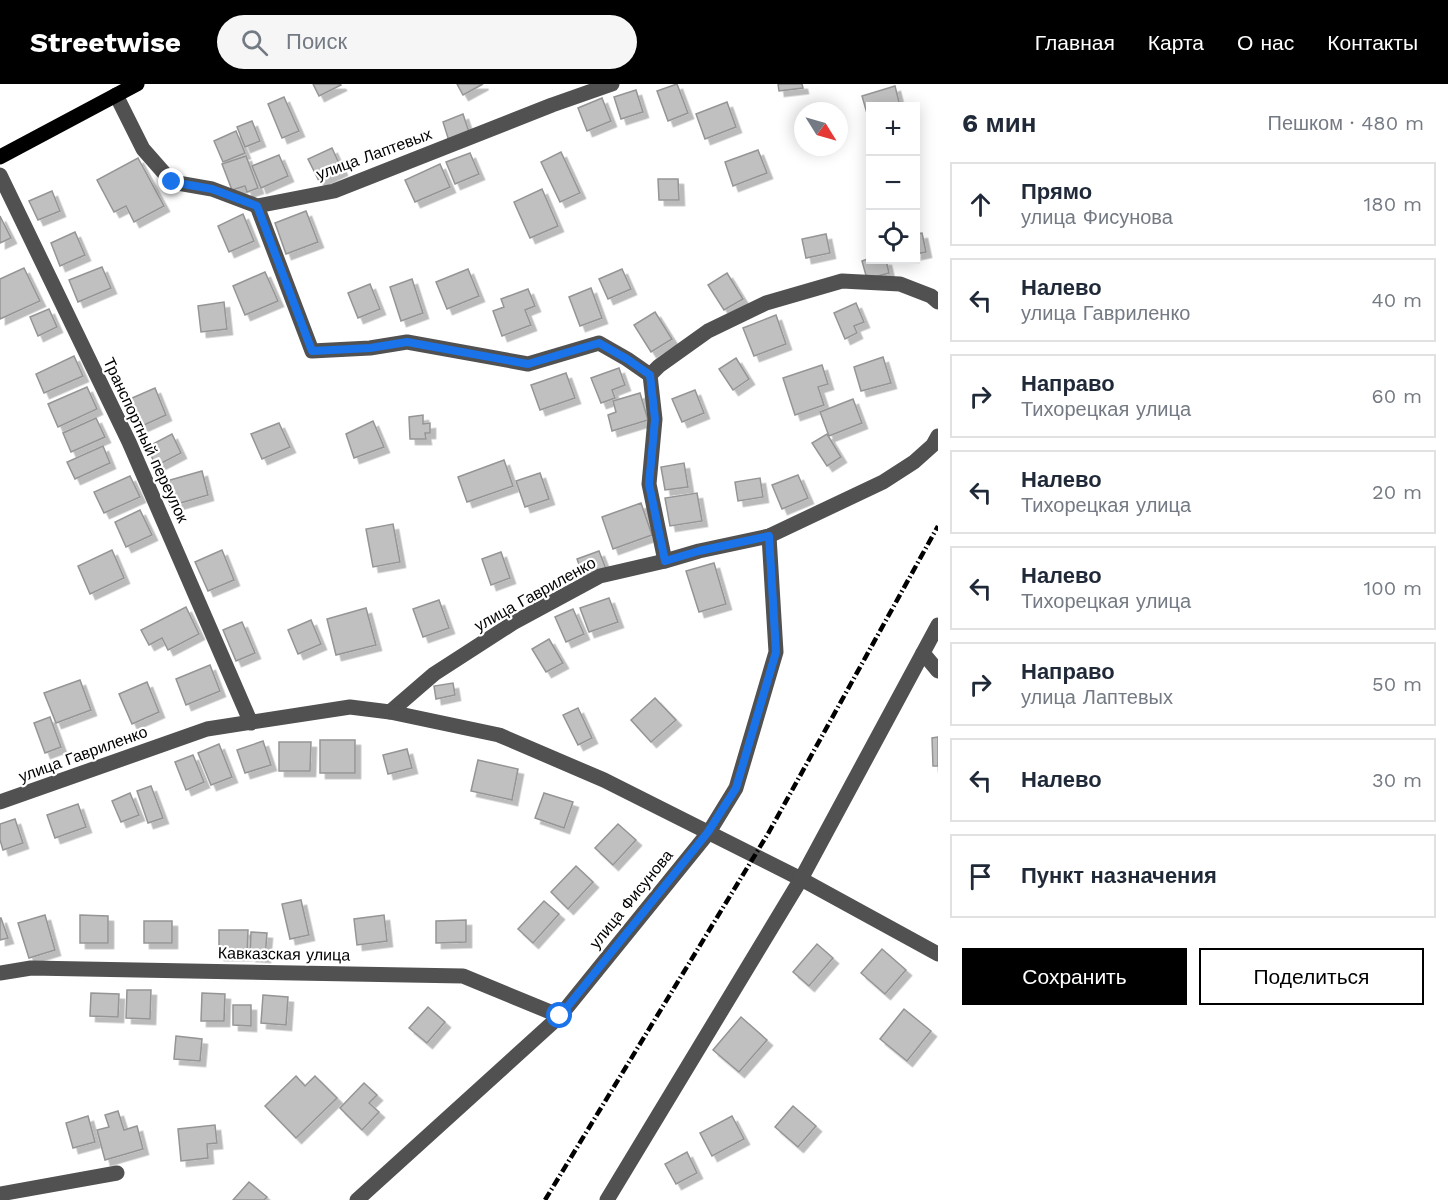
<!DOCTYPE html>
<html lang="ru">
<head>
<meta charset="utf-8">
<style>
	body { margin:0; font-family:"Work Sans",sans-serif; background:#f6f6f7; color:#1f2937 }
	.controls { position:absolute; right:18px; top:18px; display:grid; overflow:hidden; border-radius:0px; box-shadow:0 3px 15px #0003 }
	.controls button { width:54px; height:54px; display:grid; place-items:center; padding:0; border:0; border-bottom:2px solid #e0e1e3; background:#fff; color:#1f2937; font:30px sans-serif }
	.compass { position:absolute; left:794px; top:18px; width:54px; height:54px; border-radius:50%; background:#fff; box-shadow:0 3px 15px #0003; rotate:127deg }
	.stop { position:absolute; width:18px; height:18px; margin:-14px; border:4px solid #1a73e8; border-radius:50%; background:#fff }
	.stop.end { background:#1a73e8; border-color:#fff; box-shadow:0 2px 6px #0008 }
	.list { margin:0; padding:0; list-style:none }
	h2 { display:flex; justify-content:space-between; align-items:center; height:78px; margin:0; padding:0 24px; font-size:26px }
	h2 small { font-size:20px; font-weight:400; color:#747a83 }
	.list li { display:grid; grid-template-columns:39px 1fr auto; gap:18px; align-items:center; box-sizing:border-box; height:84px; margin:0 12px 12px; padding:0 12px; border:2px solid #e0e1e3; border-radius:0px }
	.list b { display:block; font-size:22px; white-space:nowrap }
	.list p { margin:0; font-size:20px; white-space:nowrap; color:#747a83 }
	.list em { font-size:20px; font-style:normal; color:#747a83 }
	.actions { display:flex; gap:12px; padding:18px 24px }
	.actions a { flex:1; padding:14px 0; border:2px solid #000; border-radius:0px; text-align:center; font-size:21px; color:#000 }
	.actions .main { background:#000; color:#fff }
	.icon { flex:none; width:33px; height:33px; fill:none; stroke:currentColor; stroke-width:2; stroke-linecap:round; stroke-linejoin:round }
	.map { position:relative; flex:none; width:938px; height:1116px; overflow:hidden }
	header { display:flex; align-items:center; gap:36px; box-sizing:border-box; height:84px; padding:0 30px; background:#000; color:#fff }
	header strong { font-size:28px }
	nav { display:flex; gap:33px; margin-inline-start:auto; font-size:21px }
	.search { width:420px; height:54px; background:#f6f6f7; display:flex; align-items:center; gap:15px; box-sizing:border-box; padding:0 21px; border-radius:33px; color:#747a83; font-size:22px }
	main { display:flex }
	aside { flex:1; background:#fff }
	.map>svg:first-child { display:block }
</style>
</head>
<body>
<header>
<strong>Streetwise</strong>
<div class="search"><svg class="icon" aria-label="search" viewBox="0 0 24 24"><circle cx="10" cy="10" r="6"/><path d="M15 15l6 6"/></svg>Поиск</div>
<nav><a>Главная</a><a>Карта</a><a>О нас</a><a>Контакты</a></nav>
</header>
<main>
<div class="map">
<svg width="938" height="1116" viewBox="0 0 938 1116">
	<defs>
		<filter id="shadow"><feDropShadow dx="5.5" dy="5.5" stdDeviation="0" flood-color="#0004"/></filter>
	</defs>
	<rect width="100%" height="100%" fill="#fff"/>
	<g fill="#c0c0c0" stroke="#959595" stroke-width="1.5" filter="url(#shadow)">
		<path d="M 313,0 L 340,0 L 341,1 L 319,12 Z"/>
		<path d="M 457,0 L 483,0 L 463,11 Z"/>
		<path d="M 677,0 L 688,29 L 668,37 L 657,7 Z"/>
		<path d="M 778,0 L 802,0 L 803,4 L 779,7 Z"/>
		<path d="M 895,2 L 900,22 L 870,22 L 870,33 L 868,33 L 862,12 Z"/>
		<path d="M 636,6 L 643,28 L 621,35 L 614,13 Z"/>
		<path d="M 284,13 L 299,47 L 282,54 L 268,20 Z"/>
		<path d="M 602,14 L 611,37 L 587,47 L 578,24 Z"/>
		<path d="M 727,18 L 736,43 L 705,55 L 696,30 Z"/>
		<path d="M 463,30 L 469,48 L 449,57 L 443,38 Z"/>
		<path d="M 252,37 L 260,57 L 245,63 L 237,43 Z"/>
		<path d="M 236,47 L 245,69 L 223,78 L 214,57 Z"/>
		<path d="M 332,64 L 342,86 L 319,97 L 308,75 Z"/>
		<path d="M 758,66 L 767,89 L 733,102 L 725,78 Z"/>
		<path d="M 561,68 L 580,109 L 560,118 L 541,78 Z"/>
		<path d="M 470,69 L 479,90 L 455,100 L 446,78 Z"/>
		<path d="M 279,71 L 288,92 L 261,104 L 252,82 Z"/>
		<path d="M 246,72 L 258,104 L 247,108 L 245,102 L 232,106 L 222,80 Z"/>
		<path d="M 138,74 L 164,122 L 134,138 L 126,122 L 114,128 L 97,96 Z"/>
		<path d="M 440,80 L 450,103 L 415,118 L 405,96 Z"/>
		<path d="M 658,95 L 678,95 L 679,116 L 659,116 Z"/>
		<path d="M 542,105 L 558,142 L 530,154 L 514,118 Z"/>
		<path d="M 52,107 L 60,127 L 38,136 L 29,117 Z"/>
		<path d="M 306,127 L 318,158 L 286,170 L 275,139 Z"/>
		<path d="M 243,130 L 254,157 L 229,168 L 218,142 Z"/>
		<path d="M 0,132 L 11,154 L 0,159 Z"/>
		<path d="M 75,148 L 85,171 L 60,182 L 51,159 Z"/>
		<path d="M 922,149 L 926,168 L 916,170 L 916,150 Z"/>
		<path d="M 826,150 L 830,169 L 806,174 L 802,155 Z"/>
		<path d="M 870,174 L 870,176 L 886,176 L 889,189 L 867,195 L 862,177 Z"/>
		<path d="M 102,183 L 111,204 L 78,218 L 69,196 Z"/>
		<path d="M 24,184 L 40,217 L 0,235 L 0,195 Z"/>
		<path d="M 468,185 L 479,212 L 447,225 L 436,198 Z"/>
		<path d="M 622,185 L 631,205 L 608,215 L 599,195 Z"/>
		<path d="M 265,188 L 278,217 L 245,231 L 233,202 Z"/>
		<path d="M 727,189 L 743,215 L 724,226 L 708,201 Z"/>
		<path d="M 412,195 L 423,229 L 401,237 L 390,203 Z"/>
		<path d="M 370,200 L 380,225 L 358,234 L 348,209 Z"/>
		<path d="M 591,204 L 602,234 L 580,242 L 569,213 Z"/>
		<path d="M 528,205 L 535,222 L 525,226 L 531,241 L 502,252 L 493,227 L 504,223 L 501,215 Z"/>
		<path d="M 224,218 L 227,245 L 201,248 L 198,222 Z"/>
		<path d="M 856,219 L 864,238 L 854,242 L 857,249 L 845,255 L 834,229 Z"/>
		<path d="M 49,225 L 57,243 L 38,252 L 30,233 Z"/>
		<path d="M 655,228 L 672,255 L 651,268 L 634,241 Z"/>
		<path d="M 776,231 L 786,260 L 754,272 L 743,244 Z"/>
		<path d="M 74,272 L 83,292 L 44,309 L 36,290 Z"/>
		<path d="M 883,273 L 891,299 L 861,307 L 854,283 Z"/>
		<path d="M 736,274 L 749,295 L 733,306 L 719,285 Z"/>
		<path d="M 822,281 L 828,300 L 818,303 L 824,321 L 795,331 L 783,294 Z"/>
		<path d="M 619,284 L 625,301 L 612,306 L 615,314 L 601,319 L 591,294 Z"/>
		<path d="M 566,289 L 575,314 L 540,326 L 531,301 Z"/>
		<path d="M 87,303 L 97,325 L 58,343 L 48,320 Z"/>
		<path d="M 155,304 L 166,331 L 142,342 L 130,315 Z"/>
		<path d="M 695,306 L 704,329 L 682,338 L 672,315 Z"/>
		<path d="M 640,309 L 648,336 L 612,347 L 608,331 L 616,328 L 613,317 Z"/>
		<path d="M 853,315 L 862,339 L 829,352 L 820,328 Z"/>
		<path d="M 423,331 L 423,340 L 430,339 L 430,349 L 425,349 L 426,355 L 410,355 L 409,333 Z"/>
		<path d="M 96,334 L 105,353 L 71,368 L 63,349 Z"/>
		<path d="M 373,337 L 384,363 L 354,374 L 346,350 Z"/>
		<path d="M 279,339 L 290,363 L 262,375 L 251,350 Z"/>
		<path d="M 172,350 L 181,369 L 156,382 L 147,363 Z"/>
		<path d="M 827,350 L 841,373 L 827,382 L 812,359 Z"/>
		<path d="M 103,362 L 110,379 L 75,395 L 67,378 Z"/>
		<path d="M 504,376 L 513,402 L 467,418 L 458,393 Z"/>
		<path d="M 684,379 L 688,403 L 665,406 L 661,383 Z"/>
		<path d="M 202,387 L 208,411 L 170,422 L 163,398 Z"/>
		<path d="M 540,389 L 549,415 L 525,423 L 516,397 Z"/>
		<path d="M 798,391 L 808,414 L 782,425 L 772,401 Z"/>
		<path d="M 130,392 L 140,413 L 104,429 L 94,408 Z"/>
		<path d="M 760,394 L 763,413 L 738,417 L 735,398 Z"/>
		<path d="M 697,409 L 702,437 L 670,442 L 665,414 Z"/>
		<path d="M 641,419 L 652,451 L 613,465 L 602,433 Z"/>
		<path d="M 140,426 L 152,451 L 126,463 L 115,438 Z"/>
		<path d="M 393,440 L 400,478 L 373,483 L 366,445 Z"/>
		<path d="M 112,466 L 124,494 L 90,510 L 78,482 Z"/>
		<path d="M 222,466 L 234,496 L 208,507 L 195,478 Z"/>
		<path d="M 599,467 L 606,485 L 584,494 L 577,475 Z"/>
		<path d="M 501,468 L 510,494 L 491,501 L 482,475 Z"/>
		<path d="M 714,479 L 726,520 L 699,528 L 686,487 Z"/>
		<path d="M 609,514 L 618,538 L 589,548 L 580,524 Z"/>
		<path d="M 439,516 L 449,544 L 423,553 L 413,525 Z"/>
		<path d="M 186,523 L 199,550 L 168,566 L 162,554 L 149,561 L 141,546 Z"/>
		<path d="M 366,524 L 376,561 L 336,571 L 327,535 Z"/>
		<path d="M 573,525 L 584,550 L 566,558 L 555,533 Z"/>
		<path d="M 311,536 L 321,560 L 298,570 L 288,546 Z"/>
		<path d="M 242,538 L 255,569 L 236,577 L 223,546 Z"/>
		<path d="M 549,555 L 563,579 L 546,588 L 532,565 Z"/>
		<path d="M 210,581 L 220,607 L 186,621 L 176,595 Z"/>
		<path d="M 80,596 L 91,626 L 56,639 L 44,609 Z"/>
		<path d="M 147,598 L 159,628 L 132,640 L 119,610 Z"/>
		<path d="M 453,599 L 455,611 L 436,615 L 434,602 Z"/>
		<path d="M 655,614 L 676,636 L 651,658 L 631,636 Z"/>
		<path d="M 578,624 L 592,654 L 578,661 L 563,631 Z"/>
		<path d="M 50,633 L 61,663 L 45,669 L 34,639 Z"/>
		<path d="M 938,653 L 938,682 L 933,682 L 932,654 Z"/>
		<rect x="320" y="656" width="35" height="33"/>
		<path d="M 263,657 L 271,681 L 245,689 L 237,666 Z"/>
		<path d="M 279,658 L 311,658 L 310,687 L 279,687 Z"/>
		<path d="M 219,660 L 232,693 L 211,701 L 198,669 Z"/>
		<path d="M 407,665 L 412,684 L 388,690 L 383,671 Z"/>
		<path d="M 193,671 L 204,698 L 186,706 L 175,678 Z"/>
		<path d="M 478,676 L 518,685 L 512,716 L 471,707 Z"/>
		<path d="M 151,702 L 163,734 L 148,739 L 137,707 Z"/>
		<path d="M 130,709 L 139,731 L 121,738 L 112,717 Z"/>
		<path d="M 544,709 L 573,718 L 564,744 L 535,734 Z"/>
		<path d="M 78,720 L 86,743 L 55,754 L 47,731 Z"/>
		<path d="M 15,735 L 23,759 L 3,766 L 0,756 L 0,740 Z"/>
		<path d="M 618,740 L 636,756 L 613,781 L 595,764 Z"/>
		<path d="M 576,782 L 593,798 L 568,825 L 551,808 Z"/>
		<path d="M 301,816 L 309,851 L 290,855 L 282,820 Z"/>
		<path d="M 544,817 L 559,830 L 533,859 L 518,845 Z"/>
		<path d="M 45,831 L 55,866 L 29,874 L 18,839 Z"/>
		<path d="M 80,831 L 108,832 L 108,859 L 80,859 Z"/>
		<path d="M 384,831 L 387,857 L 357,861 L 354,835 Z"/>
		<path d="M 0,834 L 1,834 L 8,854 L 0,856 Z"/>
		<path d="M 466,836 L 466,858 L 436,859 L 436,837 Z"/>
		<rect x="144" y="837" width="28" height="22"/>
		<path d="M 219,846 L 248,846 L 247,871 L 219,871 Z"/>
		<path d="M 251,848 L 267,849 L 265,873 L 250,872 Z"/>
		<path d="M 817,860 L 833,874 L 809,902 L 793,888 Z"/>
		<path d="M 882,865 L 906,886 L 885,910 L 861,889 Z"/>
		<path d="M 127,906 L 151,906 L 150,935 L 126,934 Z"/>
		<path d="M 91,909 L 119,910 L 118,933 L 90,932 Z"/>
		<path d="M 202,909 L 225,910 L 224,937 L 201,937 Z"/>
		<path d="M 263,911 L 288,913 L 286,941 L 261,939 Z"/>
		<path d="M 233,921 L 251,921 L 251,942 L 233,941 Z"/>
		<path d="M 428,923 L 445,938 L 427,959 L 409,944 Z"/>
		<path d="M 904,925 L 931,947 L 907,977 L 880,955 Z"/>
		<path d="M 741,933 L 767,956 L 739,988 L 713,966 Z"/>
		<path d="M 176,952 L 202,955 L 200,977 L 174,975 Z"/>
		<path d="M 296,992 L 305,1002 L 315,992 L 337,1014 L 296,1054 L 265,1022 Z"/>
		<path d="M 364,999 L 377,1011 L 369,1019 L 379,1028 L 362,1046 L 340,1024 Z"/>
		<path d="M 793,1022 L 816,1042 L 798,1063 L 775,1043 Z"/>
		<path d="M 118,1027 L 124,1046 L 137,1042 L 143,1065 L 105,1076 L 97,1046 L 109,1043 L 105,1031 Z"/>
		<path d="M 88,1032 L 95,1058 L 73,1064 L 66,1039 Z"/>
		<path d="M 732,1032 L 744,1055 L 712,1072 L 700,1049 Z"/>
		<path d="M 215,1041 L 217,1059 L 207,1060 L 208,1074 L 181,1077 L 178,1045 Z"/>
		<path d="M 687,1068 L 697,1089 L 676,1100 L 665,1080 Z"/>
		<path d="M 249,1098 L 267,1113 L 264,1116 L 233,1116 Z"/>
	</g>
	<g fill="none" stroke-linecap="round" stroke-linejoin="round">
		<g stroke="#515151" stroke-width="15">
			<path d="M 612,0 L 552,21 L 334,107 L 257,122 L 312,267 L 370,264 L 407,258 L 528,280 L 599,259 L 627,275 L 650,291 L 655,335 L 649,400 L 665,477"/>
			<path d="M 116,11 L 143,65 L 172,98 L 212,105 L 257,122"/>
			<path d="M 0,91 L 129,358 L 251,639"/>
			<path d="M 650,291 L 659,282 L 708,247 L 766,219 L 842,197 L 900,200 L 931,212 L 938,218"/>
			<path d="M 923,569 L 938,587"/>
			<path d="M 390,628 L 434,590 L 513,539 L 600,492 L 665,477 L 699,467 L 769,452 L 883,398 L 914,378 L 933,361 L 938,352"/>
			<path d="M 0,718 L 207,645 L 350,623 L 390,628 L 499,651 L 604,696 L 801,795 L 938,870"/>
			<path d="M 0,889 L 31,884 L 463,892 L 560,932"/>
			<path d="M 0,1110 L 117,1089"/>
			<path d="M 357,1116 L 560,932 L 709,748 L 736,704 L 776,568 L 769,452"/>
			<path d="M 607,1116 L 801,795 L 938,541"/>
		</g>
		<path stroke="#000" stroke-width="15" d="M 0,73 L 137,0"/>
		<path stroke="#000" stroke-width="4.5" stroke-dasharray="9 3 1.5 3" stroke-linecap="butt" d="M 545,1116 L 769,748 L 938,442"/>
	</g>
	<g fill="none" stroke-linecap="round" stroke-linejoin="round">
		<path stroke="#1a73e8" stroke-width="8" d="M 172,98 L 212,105 L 257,122 L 312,267 L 370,264 L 407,258 L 528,280 L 599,259 L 627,275 L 650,291 L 655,335 L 649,400 L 665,477 L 699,467 L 769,452 L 776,568 L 736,704 L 708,748 L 560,932"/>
	</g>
	<g text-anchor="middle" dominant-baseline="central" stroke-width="4.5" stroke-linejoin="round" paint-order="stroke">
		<g font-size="16" fill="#000" stroke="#fff">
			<text transform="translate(374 70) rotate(-20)">улица Лаптевых</text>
			<text transform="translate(146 356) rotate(65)">Транспортный переулок</text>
			<text transform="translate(535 510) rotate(-29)">улица Гавриленко</text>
			<text transform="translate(83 670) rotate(-20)">улица Гавриленко</text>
			<text transform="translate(631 815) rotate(-51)">улица Фисунова</text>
			<text transform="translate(284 870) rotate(1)">Кавказская улица</text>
		</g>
	</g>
</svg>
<div class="controls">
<button>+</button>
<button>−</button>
<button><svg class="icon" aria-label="locate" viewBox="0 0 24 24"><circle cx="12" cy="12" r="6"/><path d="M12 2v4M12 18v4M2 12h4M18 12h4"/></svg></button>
</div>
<svg class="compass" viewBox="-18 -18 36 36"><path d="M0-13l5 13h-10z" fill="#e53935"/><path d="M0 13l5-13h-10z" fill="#747a83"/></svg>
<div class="stop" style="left:560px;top:932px"></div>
<div class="stop end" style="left:172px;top:98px"></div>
</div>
<aside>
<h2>6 мин<small>Пешком · 480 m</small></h2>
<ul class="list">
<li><svg class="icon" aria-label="ahead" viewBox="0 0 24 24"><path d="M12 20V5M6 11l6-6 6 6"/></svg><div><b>Прямо</b><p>улица Фисунова</p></div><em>180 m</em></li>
<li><svg class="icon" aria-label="left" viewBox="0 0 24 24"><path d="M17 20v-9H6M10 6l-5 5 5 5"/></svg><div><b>Налево</b><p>улица Гавриленко</p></div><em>40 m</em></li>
<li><svg class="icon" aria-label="right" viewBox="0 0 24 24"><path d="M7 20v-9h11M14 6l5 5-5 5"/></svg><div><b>Направо</b><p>Тихорецкая улица</p></div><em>60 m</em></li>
<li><svg class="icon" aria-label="left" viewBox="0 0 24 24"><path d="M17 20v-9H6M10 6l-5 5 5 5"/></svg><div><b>Налево</b><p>Тихорецкая улица</p></div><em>20 m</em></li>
<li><svg class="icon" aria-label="left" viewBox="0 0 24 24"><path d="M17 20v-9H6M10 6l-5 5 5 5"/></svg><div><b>Налево</b><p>Тихорецкая улица</p></div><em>100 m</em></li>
<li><svg class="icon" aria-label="right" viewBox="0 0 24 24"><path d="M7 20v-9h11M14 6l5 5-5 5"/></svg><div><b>Направо</b><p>улица Лаптевых</p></div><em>50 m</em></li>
<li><svg class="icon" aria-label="left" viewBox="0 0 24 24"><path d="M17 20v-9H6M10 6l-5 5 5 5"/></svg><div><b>Налево</b></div><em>30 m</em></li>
<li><svg class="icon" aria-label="arrive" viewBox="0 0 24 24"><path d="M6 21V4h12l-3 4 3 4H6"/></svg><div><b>Пункт назначения</b></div></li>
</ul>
<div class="actions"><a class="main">Сохранить</a><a>Поделиться</a></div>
</aside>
</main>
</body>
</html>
